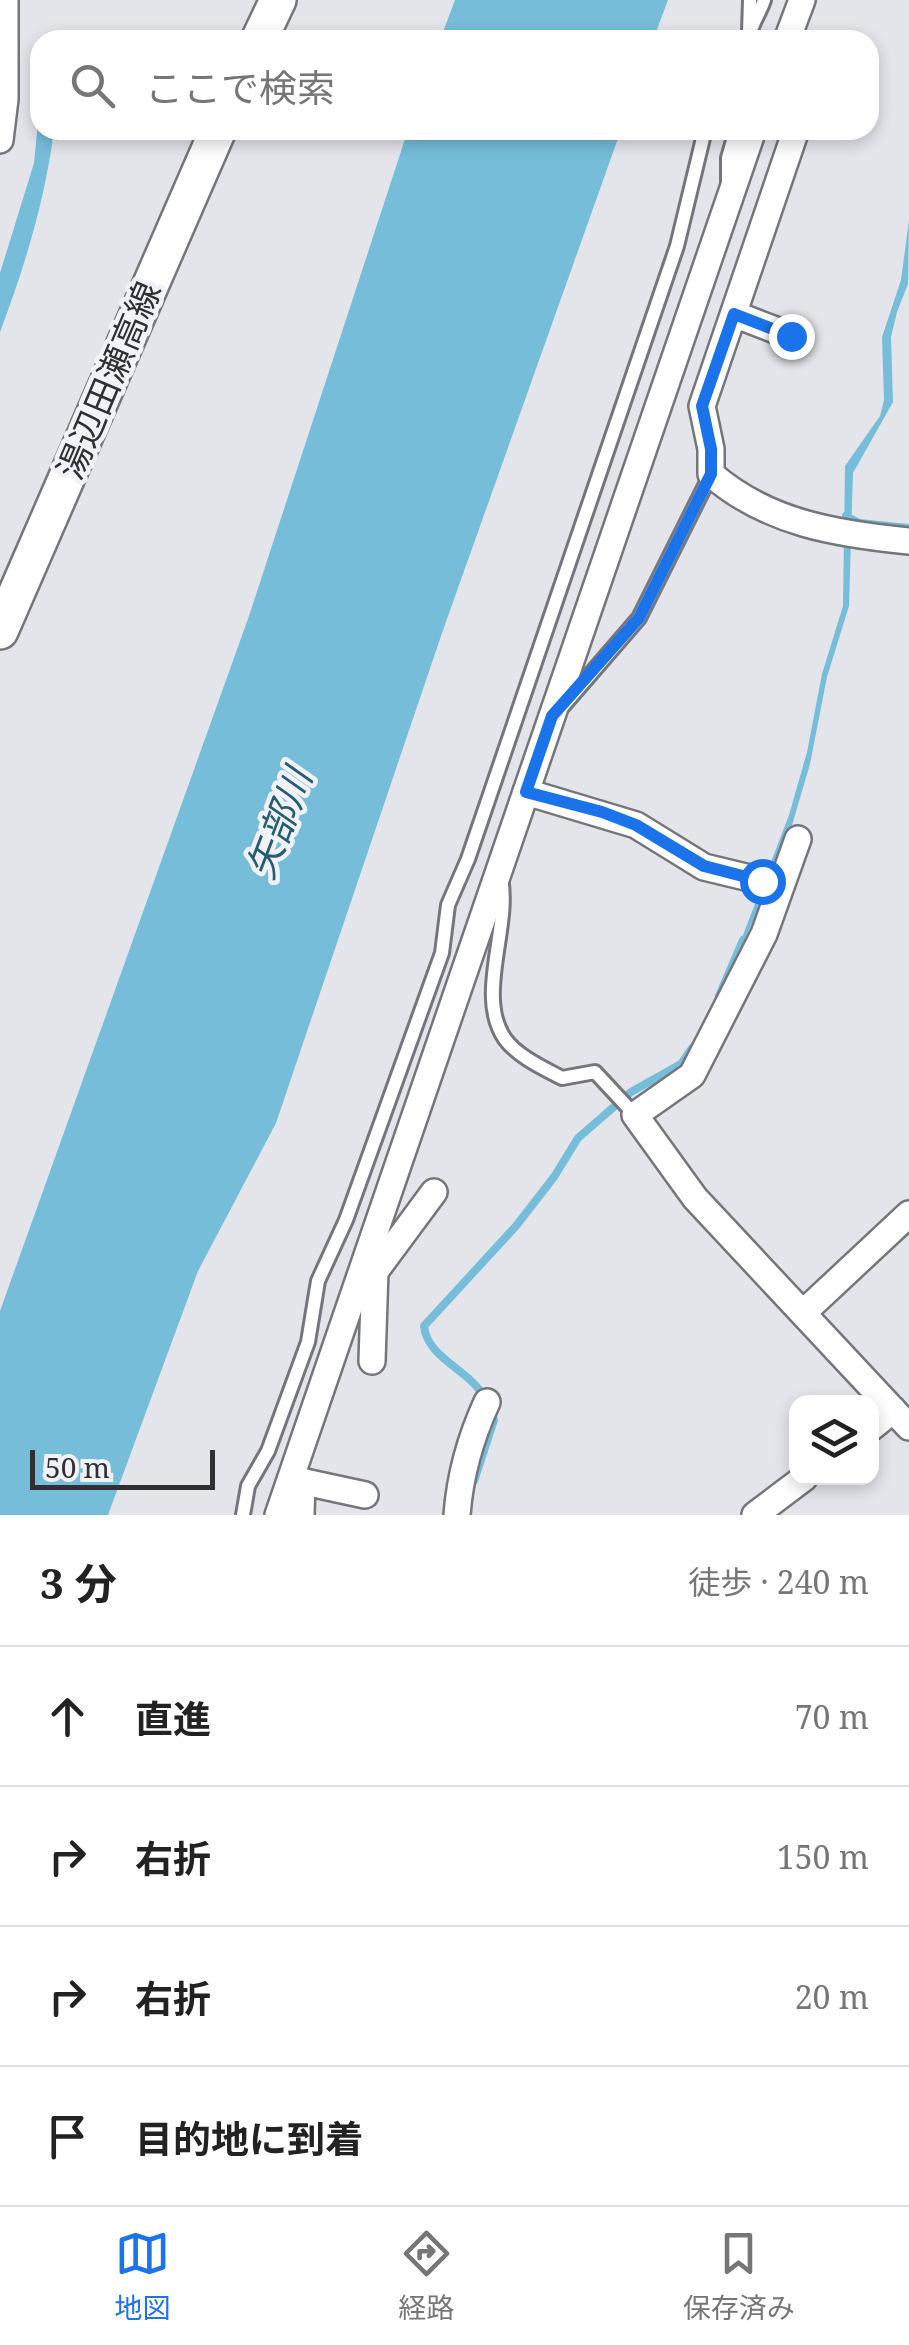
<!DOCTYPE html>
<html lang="ja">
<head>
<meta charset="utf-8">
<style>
	body { margin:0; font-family:"Noto Serif","Noto Sans JP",serif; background:#f2f2f2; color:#222 }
	.controls { position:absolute; right:30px; bottom:30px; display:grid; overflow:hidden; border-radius:20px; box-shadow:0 5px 15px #0003 }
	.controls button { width:90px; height:90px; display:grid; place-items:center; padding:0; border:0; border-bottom:2px solid #e0e0e0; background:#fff; color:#222; font:50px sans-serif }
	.scale { position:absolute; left:30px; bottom:25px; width:185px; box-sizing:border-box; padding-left:10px; border:5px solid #303032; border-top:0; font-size:28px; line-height:35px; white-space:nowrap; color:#303032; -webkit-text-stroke:8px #f0f2f8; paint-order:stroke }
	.stop { position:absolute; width:30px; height:30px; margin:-22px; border:8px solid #1a73e8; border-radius:50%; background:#fff }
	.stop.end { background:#1a73e8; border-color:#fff; box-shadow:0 2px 10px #0008 }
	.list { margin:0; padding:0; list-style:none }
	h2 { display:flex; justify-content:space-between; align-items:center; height:130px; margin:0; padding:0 40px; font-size:42px }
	h2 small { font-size:32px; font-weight:400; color:#767676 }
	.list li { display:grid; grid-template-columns:65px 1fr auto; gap:30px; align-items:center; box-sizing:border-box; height:140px; padding:0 40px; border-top:2px solid #e0e0e0 }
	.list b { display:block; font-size:38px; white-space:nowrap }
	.list em { font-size:32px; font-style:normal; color:#767676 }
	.icon { flex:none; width:55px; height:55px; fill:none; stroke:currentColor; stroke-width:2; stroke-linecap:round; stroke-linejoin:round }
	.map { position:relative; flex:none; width:909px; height:1515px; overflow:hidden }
	.search { position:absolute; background:#fff; box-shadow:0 5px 15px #0003; left:30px; right:30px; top:30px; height:110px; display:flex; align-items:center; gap:25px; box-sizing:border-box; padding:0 35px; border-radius:30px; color:#767676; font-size:38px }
	.sheet { height:690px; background:#fff }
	nav { display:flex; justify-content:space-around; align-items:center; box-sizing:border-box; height:140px; border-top:2px solid #e0e0e0; background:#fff; font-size:28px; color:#767676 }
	nav a { display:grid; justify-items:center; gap:5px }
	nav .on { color:#1a73e8 }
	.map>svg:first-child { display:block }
</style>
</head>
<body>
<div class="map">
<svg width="909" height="1515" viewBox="0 0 909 1515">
	<rect width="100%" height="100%" fill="#e3e5eb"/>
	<g fill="#76bdd9">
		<path d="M 455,0 L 668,0 L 653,40 L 440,40 Z"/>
		<path d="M 40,102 L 40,130 L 54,130 C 45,200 25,266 0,332 L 0,273 L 34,163 Z"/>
		<path d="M 408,130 L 621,130 L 442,633 L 276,1123 L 198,1271 L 108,1515 L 0,1515 L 0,1311 L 249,616 Z"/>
		<path d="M 909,220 L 908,284 L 897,312 L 891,337 L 893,402 L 853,473 L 849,606 L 827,677 L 810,764 L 790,832 L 741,949 L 738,948 L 789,815 L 807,752 L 822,674 L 843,606 L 845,466 L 880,416 L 884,400 L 882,337 L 901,280 Z"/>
	</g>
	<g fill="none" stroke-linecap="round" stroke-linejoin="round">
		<g stroke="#76bdd9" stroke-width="8">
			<path d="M 846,516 L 859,523 L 909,528"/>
			<path d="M 719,996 L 743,940"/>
			<path d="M 484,1397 C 470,1370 427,1358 424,1326 L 516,1226 L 554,1177 L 578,1138 L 631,1092 L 681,1064 L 692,1048"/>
			<path d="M 474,1481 L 494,1420 L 489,1409"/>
		</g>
		<defs>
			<g id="lane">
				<path d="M 749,32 L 750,0"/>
				<path d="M 749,40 C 749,27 760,13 764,0"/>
				<path d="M 728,181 L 728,158 L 736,130"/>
				<path d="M 563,706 L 639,618 L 711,474"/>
				<path d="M 501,878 C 511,928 475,996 505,1039 C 517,1056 543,1068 562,1078 L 595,1072 L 635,1115"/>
				<path d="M 243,1515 L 248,1486 L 268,1451 L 308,1342 L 318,1281 L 346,1220 L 442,953 L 448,905 L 468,859 L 677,246 L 705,130"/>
			</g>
			<g id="street">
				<path d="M 787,40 L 802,0"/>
				<path d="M 796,130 L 702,406 L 711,449 L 711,474 C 767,523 837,534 909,541"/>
				<path d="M 0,140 L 5,99 L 5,0"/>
				<path d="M 734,314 L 791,336"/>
				<path d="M 526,792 L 636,825 L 704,867 L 762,881 L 778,893"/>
				<path d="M 798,839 L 764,934 L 692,1075 L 635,1115 L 695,1198 L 909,1427"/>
				<path d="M 363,1288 L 434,1192"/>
				<path d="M 804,1312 L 909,1214"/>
				<path d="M 372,1361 L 375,1271"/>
				<path d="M 872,1427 L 893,1410"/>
				<path d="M 291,1479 L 365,1495"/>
				<path d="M 278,1515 L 753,130"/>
				<path d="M 301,1515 L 302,1481"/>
				<path d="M 457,1515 C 460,1475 470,1439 487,1402"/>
				<path d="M 755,1515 L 804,1478"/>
			</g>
			<g id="secondary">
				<path d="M 259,40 L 278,0"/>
				<path d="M 0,631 L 218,130"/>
			</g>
		</defs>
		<use href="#lane" stroke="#74767b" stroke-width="18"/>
		<use href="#street" stroke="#74767b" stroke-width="30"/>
		<use href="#secondary" stroke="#74767b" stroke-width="40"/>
		<use href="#lane" stroke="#fff" stroke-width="12"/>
		<use href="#street" stroke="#fff" stroke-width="25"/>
		<use href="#secondary" stroke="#fff" stroke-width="35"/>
	</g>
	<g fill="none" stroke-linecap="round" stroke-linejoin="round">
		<path stroke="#1a73e8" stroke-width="12" d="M 762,881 L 704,866 L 636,825 L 602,812 L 526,792 L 552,716 L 639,618 L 711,474 L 711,449 L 702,406 L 734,314 L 791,336"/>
	</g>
	<g text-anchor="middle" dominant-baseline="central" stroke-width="9" stroke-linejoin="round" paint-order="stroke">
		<g font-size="35" fill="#303032" stroke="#f0f2f8">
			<text transform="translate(108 380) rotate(-67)">湯辺田瀬高線</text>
		</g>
		<g font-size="38" font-style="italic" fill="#255d72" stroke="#f0f2f8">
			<text transform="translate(278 823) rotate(-69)">矢部川</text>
		</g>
	</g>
</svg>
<div class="controls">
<button><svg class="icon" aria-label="layers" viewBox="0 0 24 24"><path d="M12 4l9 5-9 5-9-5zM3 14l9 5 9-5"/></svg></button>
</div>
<div class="scale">50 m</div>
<div class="stop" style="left:762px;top:881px"></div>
<div class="stop end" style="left:791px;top:336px"></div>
<div class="search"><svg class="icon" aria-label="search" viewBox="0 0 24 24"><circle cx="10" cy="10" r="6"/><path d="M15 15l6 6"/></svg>ここで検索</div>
</div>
<section class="sheet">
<h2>3 分<small>徒歩 · 240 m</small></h2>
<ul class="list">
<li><svg class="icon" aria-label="ahead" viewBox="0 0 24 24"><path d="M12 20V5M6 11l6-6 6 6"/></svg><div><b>直進</b></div><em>70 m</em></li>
<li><svg class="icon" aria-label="right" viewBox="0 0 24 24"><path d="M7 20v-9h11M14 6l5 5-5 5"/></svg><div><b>右折</b></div><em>150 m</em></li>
<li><svg class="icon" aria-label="right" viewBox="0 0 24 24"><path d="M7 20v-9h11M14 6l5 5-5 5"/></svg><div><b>右折</b></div><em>20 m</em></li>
<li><svg class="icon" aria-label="arrive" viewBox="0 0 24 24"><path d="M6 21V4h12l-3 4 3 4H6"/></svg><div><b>目的地に到着</b></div></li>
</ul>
</section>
<nav>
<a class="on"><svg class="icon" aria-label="map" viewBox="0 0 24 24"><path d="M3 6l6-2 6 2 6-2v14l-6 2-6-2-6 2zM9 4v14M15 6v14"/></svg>地図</a>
<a><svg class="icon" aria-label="directions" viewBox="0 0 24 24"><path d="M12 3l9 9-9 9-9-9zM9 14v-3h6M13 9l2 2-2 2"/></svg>経路</a>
<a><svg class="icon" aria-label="saved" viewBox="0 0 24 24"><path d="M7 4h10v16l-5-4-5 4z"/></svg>保存済み</a>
</nav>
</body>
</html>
